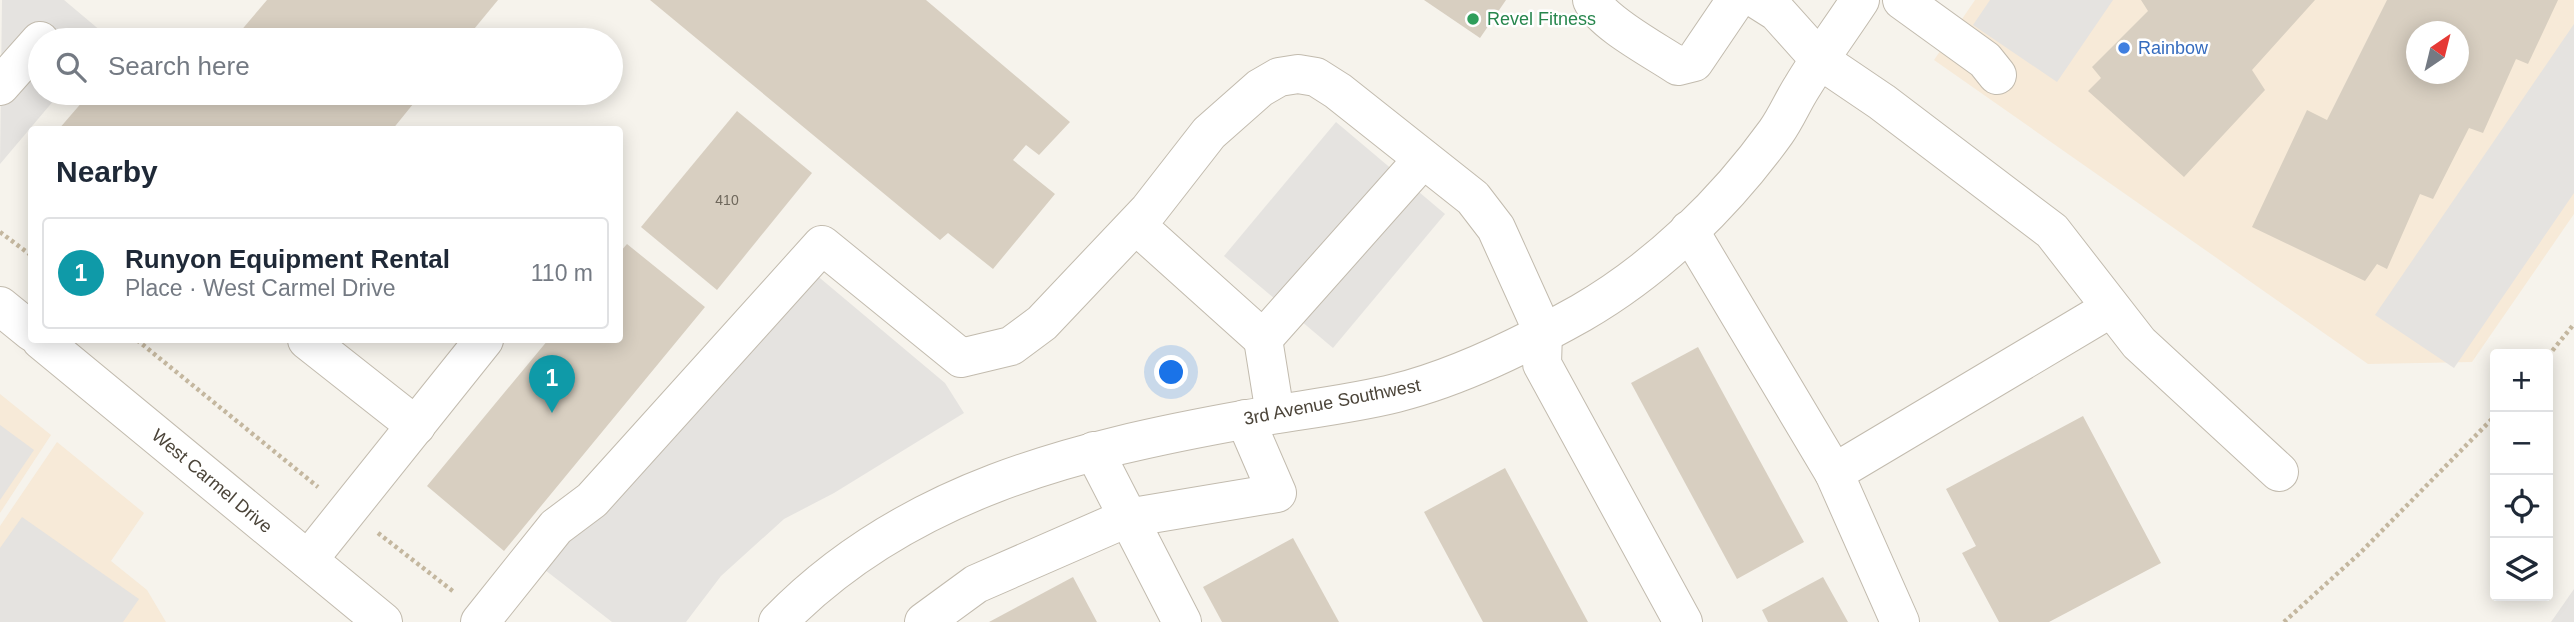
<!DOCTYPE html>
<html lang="en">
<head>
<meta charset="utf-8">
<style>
	body { margin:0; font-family:Arial,sans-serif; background:#f2f2f3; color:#1f2937 }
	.controls { position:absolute; right:21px; bottom:21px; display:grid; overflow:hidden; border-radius:7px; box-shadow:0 4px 18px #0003 }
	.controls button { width:63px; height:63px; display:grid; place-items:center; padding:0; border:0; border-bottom:2px solid #e0e1e3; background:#fff; color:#1f2937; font:35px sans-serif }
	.compass { position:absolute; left:2406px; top:21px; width:63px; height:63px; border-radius:50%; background:#fff; box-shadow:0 4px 18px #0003; rotate:35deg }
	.you { position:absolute; left:1172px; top:373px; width:24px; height:24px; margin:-18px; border:5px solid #fff; border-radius:50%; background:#1a73e8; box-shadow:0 0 0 10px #1a73e833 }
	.badge { display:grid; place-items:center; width:46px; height:46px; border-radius:50%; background:#fc3f1d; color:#fff; font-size:23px; font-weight:700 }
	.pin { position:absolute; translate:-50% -58px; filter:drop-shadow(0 2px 4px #0008) }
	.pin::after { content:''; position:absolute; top:37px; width:24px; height:21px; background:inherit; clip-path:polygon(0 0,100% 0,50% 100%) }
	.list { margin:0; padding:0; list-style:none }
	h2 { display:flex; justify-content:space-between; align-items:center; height:91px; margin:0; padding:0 28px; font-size:30px }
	h2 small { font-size:23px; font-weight:400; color:#747a83 }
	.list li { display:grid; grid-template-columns:46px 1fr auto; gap:21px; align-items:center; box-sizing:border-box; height:112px; margin:0 14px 14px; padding:0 14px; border:2px solid #e0e1e3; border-radius:7px }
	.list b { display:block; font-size:26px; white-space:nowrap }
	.list p { margin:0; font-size:23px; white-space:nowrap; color:#747a83 }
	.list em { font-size:23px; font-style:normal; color:#747a83 }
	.icon { flex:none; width:38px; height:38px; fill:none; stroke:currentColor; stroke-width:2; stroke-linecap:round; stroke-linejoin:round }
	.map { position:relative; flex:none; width:2574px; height:622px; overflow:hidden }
	.search { position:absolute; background:#fff; box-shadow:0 4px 18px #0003; left:28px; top:28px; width:595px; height:77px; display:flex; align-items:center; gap:18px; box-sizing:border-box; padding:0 24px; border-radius:38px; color:#747a83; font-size:26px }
	.panel { position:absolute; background:#fff; box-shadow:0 4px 18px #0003; left:28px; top:126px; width:595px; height:217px; border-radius:7px }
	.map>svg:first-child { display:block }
</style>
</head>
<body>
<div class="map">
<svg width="2574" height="622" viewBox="0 0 2574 622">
	<rect width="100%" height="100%" fill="#f6f3ec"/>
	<g fill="#f7ead8" fill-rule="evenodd">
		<path d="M 1975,0 L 2574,0 L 2574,214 L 2472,362 L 2368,364 L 1934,60 ZM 2416,32 L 2458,32 L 2458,74 L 2416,74 Z"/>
		<path d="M 0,394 L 51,435 L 0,513 Z"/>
		<path d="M 57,442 L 144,513 L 111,561 L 147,590 L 166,622 L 0,622 L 0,526 Z"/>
	</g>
	<g fill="#e5e3e0">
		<path d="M 2,0 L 64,0 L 108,37 L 105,40 L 40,40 L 40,93 L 60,93 L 0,164 Z"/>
		<path d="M 1990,0 L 2113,0 L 2057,82 L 1973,25 Z"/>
		<path d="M 2574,24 L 2574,193 L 2454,368 L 2375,315 Z"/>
		<path d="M 1336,122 L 1445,214 L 1333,348 L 1224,256 Z"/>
		<path d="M 802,263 L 945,383 L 964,413 L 834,493 L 784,519 L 721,576 L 686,622 L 612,622 L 545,570 Z"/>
		<path d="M 0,425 L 34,450 L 0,500 Z"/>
		<path d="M 22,517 L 139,599 L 123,622 L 0,622 L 0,548 Z"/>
		<path d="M 2574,589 L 2574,622 L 2551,622 Z"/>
	</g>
	<g fill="#d8cfc1" fill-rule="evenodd">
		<path d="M 267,0 L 498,0 L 465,40 L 233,40 Z"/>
		<path d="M 650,0 L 926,0 L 1070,122 L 1039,155 L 1026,145 L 1013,160 L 1055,194 L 993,269 L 948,233 L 940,240 Z"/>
		<path d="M 1424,0 L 1506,0 L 1480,38 Z"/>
		<path d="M 2141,0 L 2315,0 L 2252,70 L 2265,90 L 2184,177 L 2088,91 L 2101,78 L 2092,67 L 2148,11 Z"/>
		<path d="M 2387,0 L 2558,0 L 2528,64 L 2516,59 L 2483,133 L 2469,128 L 2433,199 L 2420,194 L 2387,269 L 2377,264 L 2365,281 L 2252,227 L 2307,110 L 2327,120 ZM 2416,32 L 2458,32 L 2458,74 L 2416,74 Z"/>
		<path d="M 90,93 L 172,93 L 181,100 L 187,93 L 422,93 L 392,130 L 58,130 Z"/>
		<path d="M 737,111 L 812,173 L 717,290 L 641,227 Z"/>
		<path d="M 627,244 L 705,307 L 504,551 L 427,486 L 548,340 L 620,340 L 620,252 Z"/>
		<path d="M 1698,347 L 1804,542 L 1737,579 L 1631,383 Z"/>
		<path d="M 2083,416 L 2161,563 L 2049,622 L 1999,622 L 1962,553 L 1976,546 L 1946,489 Z"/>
		<path d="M 1505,468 L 1588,622 L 1483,622 L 1424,512 Z"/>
		<path d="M 1293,538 L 1339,622 L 1222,622 L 1203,587 Z"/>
		<path d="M 1073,577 L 1097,622 L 989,622 Z"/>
		<path d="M 1823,577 L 1848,622 L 1768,622 L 1762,610 Z"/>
	</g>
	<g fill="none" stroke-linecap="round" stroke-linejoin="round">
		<defs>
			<g id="minor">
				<path d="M 1592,0 C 1602,23 1656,51 1678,66 L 1694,62 L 1736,0"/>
				<path d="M 1758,0 L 1777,12 L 1820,60 L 1882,102 L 2052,231 L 2139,343 L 2279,472"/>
				<path d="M 1902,0 L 1985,60 L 1997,75"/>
				<path d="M 0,86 L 40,41"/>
				<path d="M 1136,225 L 1263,339 L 1423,159"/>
				<path d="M 1689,230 L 1834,473 L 2111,308"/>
				<path d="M 0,306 L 32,332"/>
				<path d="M 1263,339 L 1275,414"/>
				<path d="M 41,340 L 383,622"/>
				<path d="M 307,340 L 416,426"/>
				<path d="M 1094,451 L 1182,622"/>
				<path d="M 1834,473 L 1900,622"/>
				<path d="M 308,560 L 484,340"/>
				<path d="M 480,622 L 556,527 L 592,500 L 822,245 L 961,358 L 1011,346 L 1042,323 L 1149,210 L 1209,133 L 1260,88 L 1279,77 L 1298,74 L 1316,77 L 1338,91 L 1473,198 L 1496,228 L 1543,332 L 1542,364 L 1683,622"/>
				<path d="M 778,622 C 905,491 1075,450 1248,419 C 1297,410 1348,405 1396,393 C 1460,377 1524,345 1581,313 C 1657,269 1725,203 1776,132 C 1786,118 1793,101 1802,87 C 1820,57 1841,29 1860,0"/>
				<path d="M 924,622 L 976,584 L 1127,518 L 1277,493 L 1245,419"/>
			</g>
		</defs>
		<use href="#minor" stroke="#c2bbae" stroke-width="40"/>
		<g stroke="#c4b79f" stroke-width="4.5" stroke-dasharray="3.5 3.5" stroke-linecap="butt">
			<path d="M 0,232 L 32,256"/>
			<path d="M 137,340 L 318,487"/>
			<path d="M 2548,356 L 2574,324"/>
			<path d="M 378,533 L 454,592"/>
			<path d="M 2284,622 L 2360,553 L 2495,416"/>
		</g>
		<use href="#minor" stroke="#fff" stroke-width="38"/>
	</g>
	<circle fill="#2e9e5b" stroke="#fff" stroke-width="2.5" cx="1473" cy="19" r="7"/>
	<circle fill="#3f7fe0" stroke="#fff" stroke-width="2.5" cx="2124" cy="48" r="7"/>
	<g text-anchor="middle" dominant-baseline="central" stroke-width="5" stroke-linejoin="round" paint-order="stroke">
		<g font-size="14" fill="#6e675b">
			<text x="727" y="200">410</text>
		</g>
		<g font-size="18" fill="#27864d" stroke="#fff" text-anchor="start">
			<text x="1487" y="19">Revel Fitness</text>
		</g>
		<g font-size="18" fill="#366cbe" stroke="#fff" text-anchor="start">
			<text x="2138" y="48">Rainbow</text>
		</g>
		<g font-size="18" fill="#4b4439" stroke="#fff">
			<text transform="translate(1332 402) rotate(-11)">3rd Avenue Southwest</text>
			<text transform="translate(212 481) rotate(40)">West Carmel Drive</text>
		</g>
	</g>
</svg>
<div class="controls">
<button>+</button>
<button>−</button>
<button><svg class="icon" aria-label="locate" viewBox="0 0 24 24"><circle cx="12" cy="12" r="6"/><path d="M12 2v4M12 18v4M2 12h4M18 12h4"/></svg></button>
<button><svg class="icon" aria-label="layers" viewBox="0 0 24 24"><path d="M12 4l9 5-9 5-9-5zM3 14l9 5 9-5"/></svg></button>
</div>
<svg class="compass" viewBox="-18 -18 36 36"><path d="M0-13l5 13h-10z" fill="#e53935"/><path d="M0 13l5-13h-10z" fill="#747a83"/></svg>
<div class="you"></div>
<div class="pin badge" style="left:552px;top:413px;background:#0f9aa8">1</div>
<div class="search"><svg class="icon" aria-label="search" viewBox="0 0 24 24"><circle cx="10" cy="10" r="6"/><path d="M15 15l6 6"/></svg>Search here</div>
<section class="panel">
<h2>Nearby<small></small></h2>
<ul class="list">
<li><span class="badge" style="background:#0f9aa8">1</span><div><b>Runyon Equipment Rental</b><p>Place · West Carmel Drive</p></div><em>110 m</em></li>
</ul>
</section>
</div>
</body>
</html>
